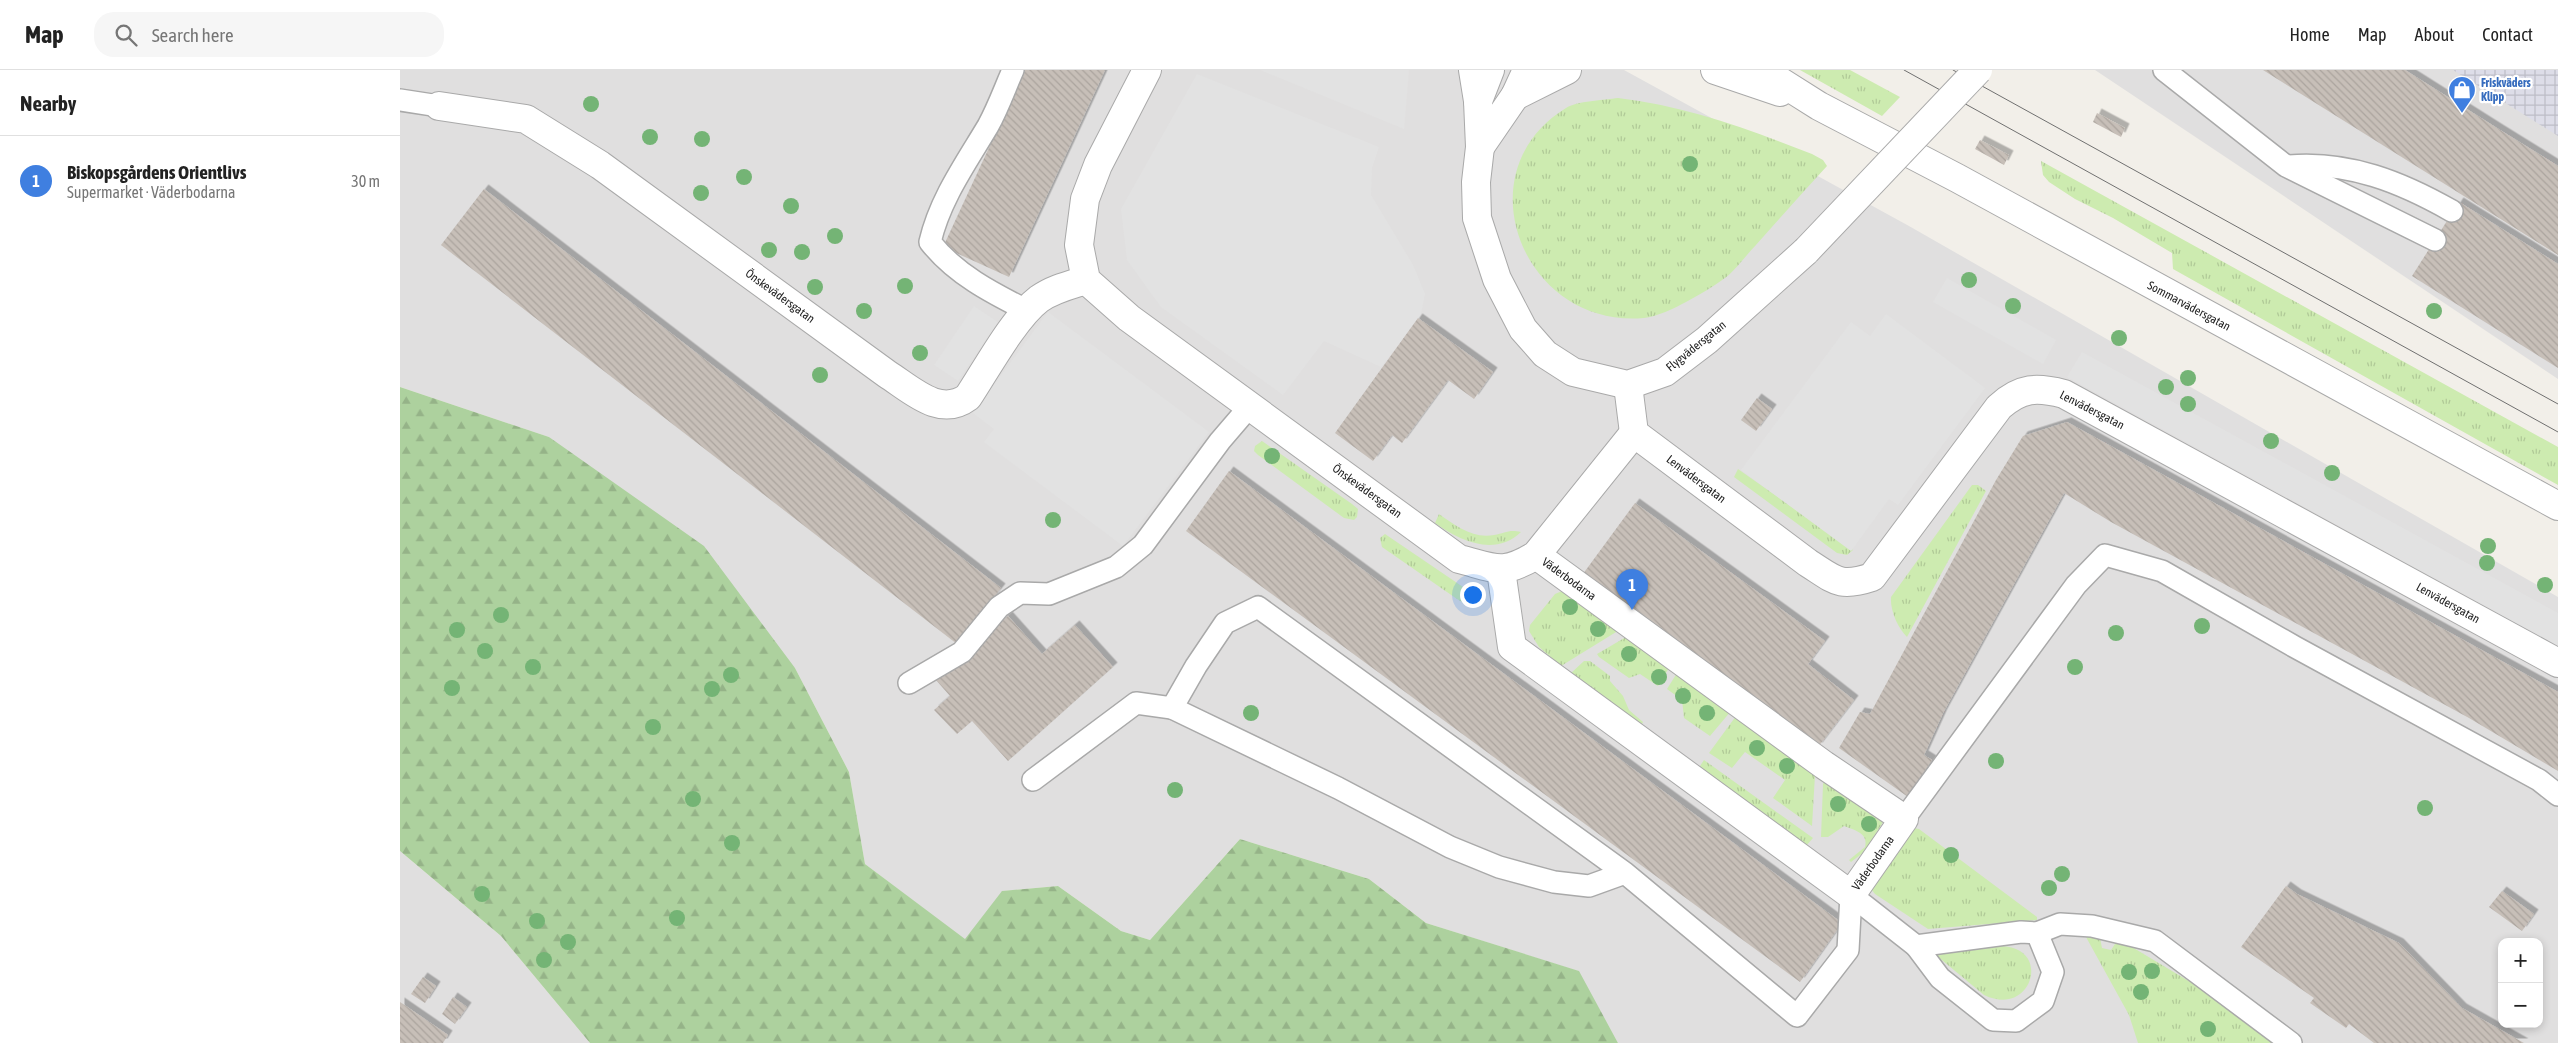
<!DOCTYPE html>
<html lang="en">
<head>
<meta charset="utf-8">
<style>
	body { margin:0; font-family:"Asap Condensed",sans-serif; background:#f6f6f6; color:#222 }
	.controls { position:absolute; right:15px; bottom:15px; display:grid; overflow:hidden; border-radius:10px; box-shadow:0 2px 8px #0003 }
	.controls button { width:45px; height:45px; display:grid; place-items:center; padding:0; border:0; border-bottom:1px solid #e0e0e0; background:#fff; color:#222; font:25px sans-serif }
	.you { position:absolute; left:1072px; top:524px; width:18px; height:18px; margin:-12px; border:4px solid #fff; border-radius:50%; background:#1a73e8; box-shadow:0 0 0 8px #1a73e833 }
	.badge { display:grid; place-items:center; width:32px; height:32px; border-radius:50%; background:#d93025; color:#fff; font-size:16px; font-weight:700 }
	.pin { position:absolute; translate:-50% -41px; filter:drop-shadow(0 1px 2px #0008) }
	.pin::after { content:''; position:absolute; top:26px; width:18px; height:15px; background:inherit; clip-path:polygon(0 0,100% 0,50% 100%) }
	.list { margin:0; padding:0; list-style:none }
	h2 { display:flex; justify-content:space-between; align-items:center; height:65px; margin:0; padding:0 20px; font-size:21px }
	h2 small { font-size:16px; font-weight:400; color:#767676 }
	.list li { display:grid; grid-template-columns:32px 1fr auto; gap:15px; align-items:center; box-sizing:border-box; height:90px; padding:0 20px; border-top:1px solid #e0e0e0 }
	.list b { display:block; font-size:19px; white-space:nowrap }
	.list p { margin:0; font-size:16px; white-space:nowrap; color:#767676 }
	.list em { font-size:16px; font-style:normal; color:#767676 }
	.icon { flex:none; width:28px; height:28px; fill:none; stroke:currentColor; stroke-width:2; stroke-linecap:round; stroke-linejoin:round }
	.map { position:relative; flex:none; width:2158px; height:973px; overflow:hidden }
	header { display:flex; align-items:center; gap:30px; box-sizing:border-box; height:70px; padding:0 25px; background:#fff; border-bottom:1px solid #e0e0e0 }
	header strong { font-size:24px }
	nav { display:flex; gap:28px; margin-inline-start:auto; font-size:18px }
	.search { width:350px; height:45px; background:#f6f6f6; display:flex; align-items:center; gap:12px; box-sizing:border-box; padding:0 18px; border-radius:20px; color:#767676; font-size:19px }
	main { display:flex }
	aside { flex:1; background:#fff }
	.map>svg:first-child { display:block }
</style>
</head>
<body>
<header>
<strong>Map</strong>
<div class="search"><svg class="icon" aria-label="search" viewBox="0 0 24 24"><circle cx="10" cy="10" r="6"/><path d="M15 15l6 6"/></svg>Search here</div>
<nav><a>Home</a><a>Map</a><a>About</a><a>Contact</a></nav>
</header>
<main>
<aside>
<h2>Nearby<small></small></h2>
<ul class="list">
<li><span class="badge" style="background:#3f7fe0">1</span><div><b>Biskopsgårdens Orientlivs</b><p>Supermarket · Väderbodarna</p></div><em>30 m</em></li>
</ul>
</aside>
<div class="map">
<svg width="2158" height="973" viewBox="0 0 2158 973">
	<defs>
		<pattern id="grass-tufts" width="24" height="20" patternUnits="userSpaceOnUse" patternTransform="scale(1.25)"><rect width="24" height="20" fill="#cdebb0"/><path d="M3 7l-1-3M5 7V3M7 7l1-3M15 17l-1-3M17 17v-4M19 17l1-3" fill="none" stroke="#b0c997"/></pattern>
		<pattern id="forest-firs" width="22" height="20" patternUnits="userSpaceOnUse" patternTransform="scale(1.25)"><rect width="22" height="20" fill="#add19e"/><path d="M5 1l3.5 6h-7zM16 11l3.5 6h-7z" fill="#95b388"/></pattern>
		<pattern id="plaza-grid" width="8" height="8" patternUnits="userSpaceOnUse" patternTransform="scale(1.25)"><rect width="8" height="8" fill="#dddde8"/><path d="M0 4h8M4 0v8" fill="none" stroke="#bdbdc7"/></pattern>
		<pattern id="building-back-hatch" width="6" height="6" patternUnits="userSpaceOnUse" patternTransform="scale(1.25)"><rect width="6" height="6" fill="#c7bfb8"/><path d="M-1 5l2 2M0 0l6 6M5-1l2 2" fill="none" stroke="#aba49e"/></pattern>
		<filter id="shadow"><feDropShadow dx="4.5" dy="-4.5" stdDeviation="0" flood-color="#0004"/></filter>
	</defs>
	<rect width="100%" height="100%" fill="#f2efe9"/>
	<g fill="#e0dfdf" fill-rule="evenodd">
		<path d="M 0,0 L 1224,0 L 1509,156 L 2158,527 L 2158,973 L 1218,973 L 1178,901 L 1026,853 L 969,809 L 840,769 L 750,870 L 721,861 L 658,816 L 603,821 L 565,870 L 465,794 L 449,702 L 395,598 L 149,367 L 0,317 ZM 2102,872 L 2139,872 L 2139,954 L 2102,954 Z"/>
		<path d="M 1695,0 L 2066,0 L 2158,62 L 2158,309 Z"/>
		<path d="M 0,781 L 101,866 L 190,973 L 0,973 Z"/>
	</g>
	<g fill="url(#grass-tufts)">
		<path d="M 1400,0 L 1450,0 L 1500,27 L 1482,46 Z"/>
		<path d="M 1218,28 C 1286,36 1348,59 1412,84 L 1423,90 L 1427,96 C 1403,122 1379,149 1356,175 C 1346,185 1336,200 1325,208 C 1313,217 1299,225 1286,232 C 1275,238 1256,247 1244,248 C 1124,259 1061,102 1166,38 C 1176,31 1205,30 1218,28 Z"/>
		<path d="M 1641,91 L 2158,377 L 2158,415 L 1773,199 L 1772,183 L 1713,148 L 1675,129 L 1649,112 L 1643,105 Z"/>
		<path d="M 862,371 L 952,434 L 958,439 L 957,447 L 954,450 L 944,448 L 858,385 L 854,381 L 855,376 Z"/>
		<path d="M 1338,399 L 1453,480 L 1447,485 L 1437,483 L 1334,407 Z"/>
		<path d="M 1572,415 L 1578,415 L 1586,421 L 1507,567 C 1498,558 1490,541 1491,527 Z"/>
		<path d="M 1039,444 C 1056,456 1073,469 1094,465 C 1105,463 1109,459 1121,462 C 1095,487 1060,471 1035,453 Z"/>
		<path d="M 985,464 L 1063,517 L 1070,522 L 1069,529 L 1064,533 L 1057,529 L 982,477 L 980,468 Z"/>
		<path d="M 1162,521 L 1221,559 L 1161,596 L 1139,577 L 1129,561 L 1130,555 L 1155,524 Z"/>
		<path d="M 1226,567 L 1269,598 L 1258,616 L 1240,604 L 1229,608 L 1199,587 L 1197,584 Z"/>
		<path d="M 1184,591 L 1190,591 L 1210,606 L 1210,611 L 1223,626 L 1229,640 L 1243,652 L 1242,654 L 1170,604 Z"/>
		<path d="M 1277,603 L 1331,641 L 1310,666 L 1284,648 L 1282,630 L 1267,619 Z"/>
		<path d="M 1336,646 L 1415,705 L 1412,756 L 1373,728 L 1385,710 L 1345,682 L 1332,698 L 1309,683 Z"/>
		<path d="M 1304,690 L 1413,768 L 1406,776 L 1298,699 Z"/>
		<path d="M 1425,710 L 1485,749 L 1464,782 L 1451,792 L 1449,790 L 1465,777 C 1469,763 1454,760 1444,756 L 1428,767 L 1421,767 L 1423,714 Z"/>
		<path d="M 1509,757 L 1519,759 L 1637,847 L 1637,850 L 1528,859 L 1475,824 L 1471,819 Z"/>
		<path d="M 1686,867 L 1700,868 L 1702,878 L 1711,880 L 1717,871 L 1727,874 L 1792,913 L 1881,973 L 1738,973 L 1729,945 Z"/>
		<path d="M 1569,877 C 1583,877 1603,873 1616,879 C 1647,891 1628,946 1584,925 L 1537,886 L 1538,883 Z"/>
	</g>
	<path fill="url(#forest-firs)" d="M 0,317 L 149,367 L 304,476 L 395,598 L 449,702 L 465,794 L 565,869 L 602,821 L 658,816 L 721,861 L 750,870 L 840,769 L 969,809 L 1026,853 L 1179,901 L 1218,973 L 190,973 L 101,866 L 0,781 Z"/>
	<g fill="#e2e2e2">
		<path d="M 860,0 L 1009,0 L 1004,59 Z"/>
		<path d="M 797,4 L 979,77 L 972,98 L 971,125 L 1013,195 L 1025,224 L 1020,248 L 981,297 L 924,271 L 883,325 L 761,237 L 727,190 L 721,139 Z"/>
		<path d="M 1547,208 L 1656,270 L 1643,294 L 1533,232 Z"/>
		<path d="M 574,236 L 598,252 L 558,311 L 534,295 Z"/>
		<path d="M 648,242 L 809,362 L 723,476 L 584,372 L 594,359 L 573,343 Z"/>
		<path d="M 1486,244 L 1585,318 L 1498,435 L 1489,429 L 1451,481 L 1341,400 L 1451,252 L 1470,266 Z"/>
		<path d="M 1682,282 L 2158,543 L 2158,576 L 1667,307 Z"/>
	</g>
	<path fill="url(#plaza-grid)" d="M 2053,0 L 2158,0 L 2158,66 Z"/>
	<g fill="url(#building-back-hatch)" filter="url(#shadow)">
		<path d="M 625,0 L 705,0 L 609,207 L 543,177 Z"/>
		<path d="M 1863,0 L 2005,0 L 2100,60 L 2158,96 L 2158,185 Z"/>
		<path d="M 1697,43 L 1725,58 L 1721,67 L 1693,52 Z"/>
		<path d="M 1580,70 L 1609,85 L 1604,95 L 1575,79 Z"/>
		<path d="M 84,119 L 601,518 L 557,574 L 41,175 Z"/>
		<path d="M 2059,132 L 2158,194 L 2158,298 L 2012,206 Z"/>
		<path d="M 1018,248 L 1093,302 L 1074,329 L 1048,310 L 1002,373 L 992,365 L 973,391 L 935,363 Z"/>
		<path d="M 1357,328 L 1372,339 L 1356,361 L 1341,350 Z"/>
		<path d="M 1667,352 L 2158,622 L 2158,701 L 2069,648 L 1711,452 L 1664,423 L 1543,643 L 1524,685 L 1532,690 L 1508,727 L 1439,678 L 1460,642 L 1470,644 L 1596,410 L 1623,366 Z"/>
		<path d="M 829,401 L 1442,853 L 1400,912 L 786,461 Z"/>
		<path d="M 1235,433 L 1425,571 L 1408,594 L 1454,630 L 1418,677 L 1180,508 Z"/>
		<path d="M 608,546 L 642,584 L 675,555 L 713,597 L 608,691 L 572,651 L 557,664 L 534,640 L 550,626 L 536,610 Z"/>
		<path d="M 1886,816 L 1897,824 L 1999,873 L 2062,938 L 2124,973 L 1974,973 L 1949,954 L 1946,958 L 1910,933 L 1914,928 L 1841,877 Z"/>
		<path d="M 2102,821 L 2134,844 L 2122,861 L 2089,837 Z"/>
		<path d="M 23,907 L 36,916 L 25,933 L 11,924 Z"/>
		<path d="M 53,927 L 67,937 L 55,954 L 42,944 Z"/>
		<path d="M 0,932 L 48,965 L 43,973 L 0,973 Z"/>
	</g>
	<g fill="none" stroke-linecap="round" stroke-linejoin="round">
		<defs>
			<g id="service">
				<path d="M 613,0 C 605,18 598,38 588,56 C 566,93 540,129 530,172 C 555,204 592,223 628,241"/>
				<path d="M 1764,0 L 1886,96 L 2035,170"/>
				<path d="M 0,30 L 39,36"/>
				<path d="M 1889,96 C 1949,91 2001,112 2052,141"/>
				<path d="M 509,613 L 562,582 L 599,537 L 620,523 L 649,524 L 716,497 L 743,475 L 820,371 L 850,336"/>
				<path d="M 633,710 L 736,633 L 772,638"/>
				<path d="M 1504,749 L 1676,515 L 1705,485 L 1762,501 L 1895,577 L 2139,710 L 2158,725"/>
				<path d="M 1225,803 L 1189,816 L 1154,812 L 1099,797 L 1050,777 L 938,718 L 772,638 L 796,596 L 825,553 L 858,537 L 1225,803 L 1397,946 L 1448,880 L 1451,825"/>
				<path d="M 1451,825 L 1516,876 L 1621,862 L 1637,863 L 1660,854 L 1692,856 L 1755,871 L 1891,973"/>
				<path d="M 1516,876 L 1540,908 L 1593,950 L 1616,951 L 1643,931 L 1653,902 L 1637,863"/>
			</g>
			<g id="minor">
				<path d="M 747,0 L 698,95 L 685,129 L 679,175 L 686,210 L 729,248 L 1059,489 C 1095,498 1102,506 1136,485 L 1234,363"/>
				<path d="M 1090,0 L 1078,31 L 1080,77 L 1076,112 L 1077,148 L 1097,209 L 1123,259 L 1145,284 L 1173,302 L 1228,315 L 1265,302 L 1307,270 L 1406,181"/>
				<path d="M 39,36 L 126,49 L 200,95 L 487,304 C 512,320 540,348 568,327 C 586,300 614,248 639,229 C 653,219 670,215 686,210"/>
				<path d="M 1080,77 L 1115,26 L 1127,0"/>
				<path d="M 1228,315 L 1234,363 L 1408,493 C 1435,510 1439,518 1472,507 L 1599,337 C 1621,317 1637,317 1664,324 L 2158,593"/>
				<path d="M 1101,500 L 1112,577 L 1451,825 L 1504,749 L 1424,695 L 1136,485"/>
			</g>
			<g id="tertiary">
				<path d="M 1073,0 L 1078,31"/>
				<path d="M 1315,0 L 1380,22"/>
				<path d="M 1362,0 L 1419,36 L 1557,108 L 2158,436"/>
				<path d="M 1115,26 L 1167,0"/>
			</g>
		</defs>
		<use href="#service" stroke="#a9a9a9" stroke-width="24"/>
		<use href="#minor" stroke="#a9a9a9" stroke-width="30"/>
		<use href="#tertiary" stroke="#a9a9a9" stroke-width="30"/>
		<use href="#service" stroke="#fff" stroke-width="21"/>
		<use href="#minor" stroke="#fff" stroke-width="28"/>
		<use href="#tertiary" stroke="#fff" stroke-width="28"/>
		<g stroke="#707070" stroke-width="1">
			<path d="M 1504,0 L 2158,362"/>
			<path d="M 1553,0 L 2158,334"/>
		</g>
		<defs>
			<path id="minor-bridge" d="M 1406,181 L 1578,0"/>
		</defs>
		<use href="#minor-bridge" stroke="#a9a9a9" stroke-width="30" stroke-linecap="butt"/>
		<use href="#minor-bridge" stroke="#fff" stroke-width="28"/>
	</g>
	<g fill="#74b475">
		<circle cx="191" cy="34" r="8"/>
		<circle cx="250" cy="67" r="8"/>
		<circle cx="302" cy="69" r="8"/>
		<circle cx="1290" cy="94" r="8"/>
		<circle cx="344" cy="107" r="8"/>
		<circle cx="301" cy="123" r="8"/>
		<circle cx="391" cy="136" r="8"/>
		<circle cx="435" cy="166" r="8"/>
		<circle cx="369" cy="180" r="8"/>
		<circle cx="402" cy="182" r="8"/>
		<circle cx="1569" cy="210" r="8"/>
		<circle cx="505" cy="216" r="8"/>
		<circle cx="415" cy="217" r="8"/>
		<circle cx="1613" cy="236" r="8"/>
		<circle cx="464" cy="241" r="8"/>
		<circle cx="2034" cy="241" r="8"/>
		<circle cx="1719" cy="268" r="8"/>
		<circle cx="520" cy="283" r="8"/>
		<circle cx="420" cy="305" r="8"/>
		<circle cx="1788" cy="308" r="8"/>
		<circle cx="1766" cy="317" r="8"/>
		<circle cx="1788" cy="334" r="8"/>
		<circle cx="1871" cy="371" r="8"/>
		<circle cx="872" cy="386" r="8"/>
		<circle cx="1932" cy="403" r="8"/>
		<circle cx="653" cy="450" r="8"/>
		<circle cx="2088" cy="476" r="8"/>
		<circle cx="2087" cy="493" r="8"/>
		<circle cx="2145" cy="515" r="8"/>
		<circle cx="1170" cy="537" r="8"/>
		<circle cx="101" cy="545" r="8"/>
		<circle cx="1802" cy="556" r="8"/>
		<circle cx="1198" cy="559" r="8"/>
		<circle cx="57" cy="560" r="8"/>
		<circle cx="1716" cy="563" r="8"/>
		<circle cx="85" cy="581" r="8"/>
		<circle cx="1229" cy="584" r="8"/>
		<circle cx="133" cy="597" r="8"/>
		<circle cx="1675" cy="597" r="8"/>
		<circle cx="331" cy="605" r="8"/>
		<circle cx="1259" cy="607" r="8"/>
		<circle cx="52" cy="618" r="8"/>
		<circle cx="312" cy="619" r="8"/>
		<circle cx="1283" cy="626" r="8"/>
		<circle cx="851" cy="643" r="8"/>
		<circle cx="1307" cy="643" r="8"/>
		<circle cx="253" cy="657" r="8"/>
		<circle cx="1357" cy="678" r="8"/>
		<circle cx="1596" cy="691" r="8"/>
		<circle cx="1387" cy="696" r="8"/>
		<circle cx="775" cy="720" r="8"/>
		<circle cx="293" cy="729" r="8"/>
		<circle cx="1438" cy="734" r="8"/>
		<circle cx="2025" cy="738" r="8"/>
		<circle cx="1469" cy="754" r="8"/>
		<circle cx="332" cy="773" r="8"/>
		<circle cx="1551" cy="785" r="8"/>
		<circle cx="1662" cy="804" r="8"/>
		<circle cx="1649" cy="818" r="8"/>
		<circle cx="82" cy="824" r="8"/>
		<circle cx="277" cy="848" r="8"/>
		<circle cx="137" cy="851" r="8"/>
		<circle cx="168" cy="872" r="8"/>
		<circle cx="144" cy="890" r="8"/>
		<circle cx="1752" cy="901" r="8"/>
		<circle cx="1729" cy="902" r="8"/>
		<circle cx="1741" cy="922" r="8"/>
		<circle cx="1808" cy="959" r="8"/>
	</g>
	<defs>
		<symbol id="shop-pin" viewBox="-11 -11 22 30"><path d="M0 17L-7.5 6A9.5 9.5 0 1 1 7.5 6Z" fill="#3f7fe0" stroke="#fff"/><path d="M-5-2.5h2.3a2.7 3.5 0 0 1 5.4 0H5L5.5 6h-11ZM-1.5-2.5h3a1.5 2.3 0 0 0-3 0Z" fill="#fff"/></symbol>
	</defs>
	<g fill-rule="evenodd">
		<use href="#shop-pin" x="2046" y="4" width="32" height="43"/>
	</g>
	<g text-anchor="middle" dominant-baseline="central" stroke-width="4.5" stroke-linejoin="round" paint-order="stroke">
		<g font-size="12" font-weight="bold" fill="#366cbe" stroke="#fff" text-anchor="start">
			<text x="2081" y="13">Friskväders<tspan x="2081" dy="14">Klipp</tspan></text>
		</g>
		<g font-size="12" fill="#222" stroke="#fff">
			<text transform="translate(380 226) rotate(36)">Önskevädersgatan</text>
			<text transform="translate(1789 236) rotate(28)">Sommarvädersgatan</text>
			<text transform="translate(1296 276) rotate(-39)">Flygvädersgatan</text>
			<text transform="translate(1692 340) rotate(27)">Lenvädersgatan</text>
			<text transform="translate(1296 409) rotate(37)">Lenvädersgatan</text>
			<text transform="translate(967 421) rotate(36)">Önskevädersgatan</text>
			<text transform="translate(1169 509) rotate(36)">Väderbodarna</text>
			<text transform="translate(2048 533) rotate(29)">Lenvädersgatan</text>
			<text transform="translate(1473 793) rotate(-55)">Väderbodarna</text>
		</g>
	</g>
</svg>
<div class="controls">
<button>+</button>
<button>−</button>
</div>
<div class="you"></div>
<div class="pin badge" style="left:1232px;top:540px;background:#3f7fe0">1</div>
</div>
</main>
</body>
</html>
